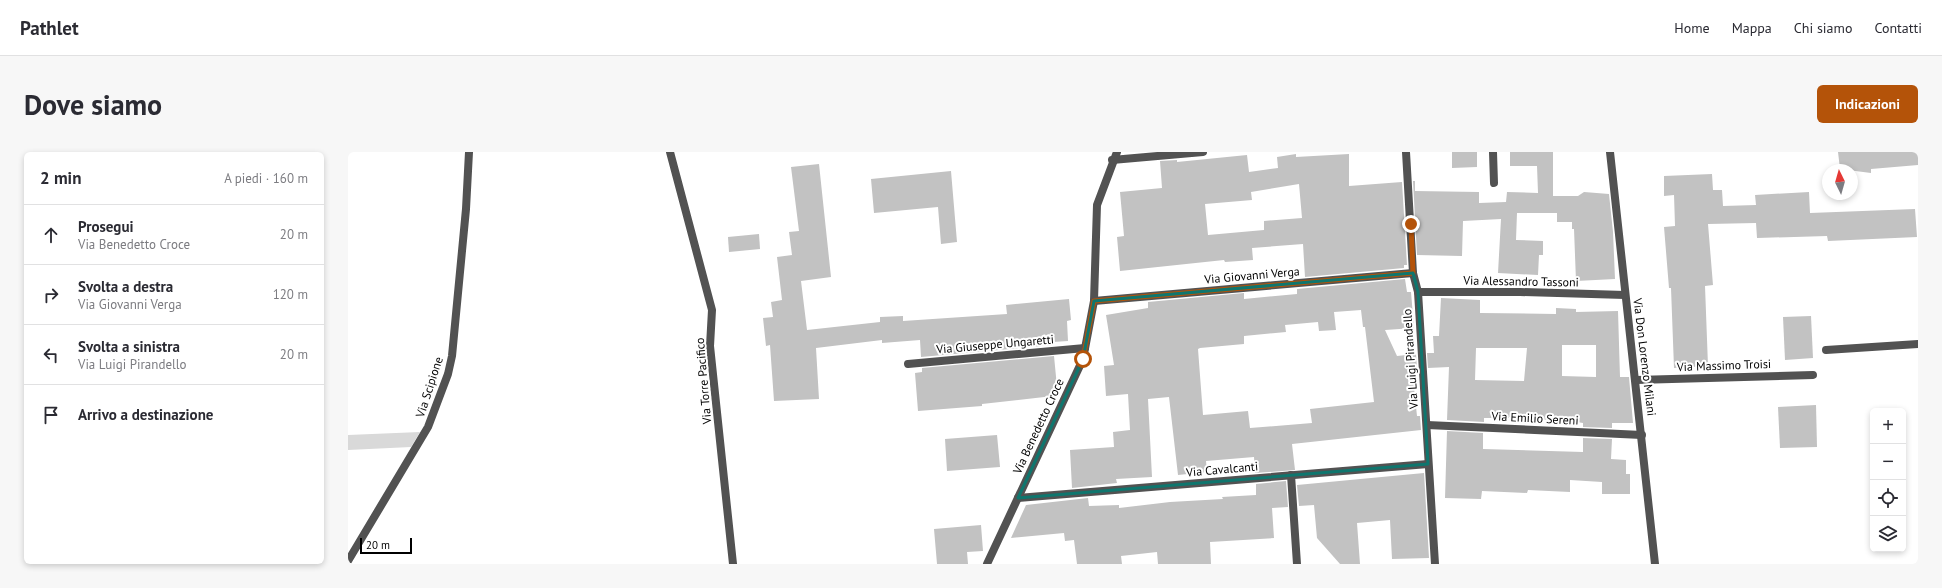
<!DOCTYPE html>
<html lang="it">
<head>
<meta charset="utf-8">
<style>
	body { margin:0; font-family:"PT Sans",sans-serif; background:#f7f7f7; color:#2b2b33 }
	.controls { position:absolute; right:12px; bottom:12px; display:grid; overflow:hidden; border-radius:6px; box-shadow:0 2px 6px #0003 }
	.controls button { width:36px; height:36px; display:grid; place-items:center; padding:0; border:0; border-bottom:1px solid #e1e1e2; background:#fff; color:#2b2b33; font:20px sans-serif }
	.compass { position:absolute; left:1474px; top:12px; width:36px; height:36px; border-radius:50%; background:#fff; box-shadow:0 2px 6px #0003; rotate:355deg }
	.scale { position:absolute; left:12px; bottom:10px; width:52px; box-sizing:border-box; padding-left:4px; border:2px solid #000; border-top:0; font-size:11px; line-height:14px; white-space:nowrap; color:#000; -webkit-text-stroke:3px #fff; paint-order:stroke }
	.stop { position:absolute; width:12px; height:12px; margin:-9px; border:3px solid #b45309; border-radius:50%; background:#fff }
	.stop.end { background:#b45309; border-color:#fff; box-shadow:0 1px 4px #0008 }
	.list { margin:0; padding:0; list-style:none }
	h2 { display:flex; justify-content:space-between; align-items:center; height:52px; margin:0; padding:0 16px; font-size:17px }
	h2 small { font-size:13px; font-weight:400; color:#7c7c81 }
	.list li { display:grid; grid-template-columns:26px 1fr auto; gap:12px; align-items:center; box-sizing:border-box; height:60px; padding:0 16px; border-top:1px solid #e1e1e2 }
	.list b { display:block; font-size:15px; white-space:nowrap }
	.list p { margin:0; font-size:13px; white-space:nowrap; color:#7c7c81 }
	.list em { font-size:13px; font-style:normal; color:#7c7c81 }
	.icon { flex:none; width:22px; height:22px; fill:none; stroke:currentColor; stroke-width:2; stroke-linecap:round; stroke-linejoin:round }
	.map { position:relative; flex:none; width:1570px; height:412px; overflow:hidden; border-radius:6px }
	header { display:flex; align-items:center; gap:24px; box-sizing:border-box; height:56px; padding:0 20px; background:#fff; border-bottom:1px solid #e1e1e2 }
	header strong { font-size:19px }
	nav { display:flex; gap:22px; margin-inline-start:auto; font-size:14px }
	.intro { display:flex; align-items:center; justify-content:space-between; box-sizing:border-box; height:96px; padding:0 24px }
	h1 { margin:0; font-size:28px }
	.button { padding:10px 18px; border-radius:6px; background:#b45309; color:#fff; font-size:14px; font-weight:700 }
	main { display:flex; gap:24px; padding:0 24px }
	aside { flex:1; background:#fff; border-radius:6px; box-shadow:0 2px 6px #0003 }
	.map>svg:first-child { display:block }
</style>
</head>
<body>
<header>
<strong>Pathlet</strong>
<nav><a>Home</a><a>Mappa</a><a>Chi siamo</a><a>Contatti</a></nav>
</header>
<div class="intro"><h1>Dove siamo</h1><a class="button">Indicazioni</a></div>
<main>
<aside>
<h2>2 min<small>A piedi · 160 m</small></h2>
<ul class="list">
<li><svg class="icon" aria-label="ahead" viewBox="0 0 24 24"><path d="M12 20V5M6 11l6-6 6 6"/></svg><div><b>Prosegui</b><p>Via Benedetto Croce</p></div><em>20 m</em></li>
<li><svg class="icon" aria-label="right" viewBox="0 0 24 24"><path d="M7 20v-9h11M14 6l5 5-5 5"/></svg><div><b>Svolta a destra</b><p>Via Giovanni Verga</p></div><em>120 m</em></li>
<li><svg class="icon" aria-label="left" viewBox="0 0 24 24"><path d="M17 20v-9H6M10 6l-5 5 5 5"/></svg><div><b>Svolta a sinistra</b><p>Via Luigi Pirandello</p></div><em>20 m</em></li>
<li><svg class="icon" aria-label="arrive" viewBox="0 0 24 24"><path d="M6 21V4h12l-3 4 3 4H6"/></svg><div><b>Arrivo a destinazione</b></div></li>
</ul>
</aside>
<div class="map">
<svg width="1570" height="412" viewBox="0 0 1570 412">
	<rect width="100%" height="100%" fill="#fff"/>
	<path fill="#d9d9d9" d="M 72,280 L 63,295 L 0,298 L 0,283 Z"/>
	<g fill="#c2c2c2" fill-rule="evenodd">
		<path d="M 1104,0 L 1129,0 L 1129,15 L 1104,16 Z"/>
		<path d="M 1162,0 L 1205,0 L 1205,44 L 1230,44 L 1236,40 L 1261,42 L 1265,80 L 1267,127 L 1228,129 L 1226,77 L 1224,77 L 1224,70 L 1209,70 L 1209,61 L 1169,61 L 1168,88 L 1195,89 L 1195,103 L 1191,103 L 1190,123 L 1150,121 L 1153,67 L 1115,69 L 1114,104 L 1069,103 L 1065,29 L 1067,29 L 1067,39 L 1131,40 L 1131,51 L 1158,50 L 1159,40 L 1190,41 L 1189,14 L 1162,14 Z"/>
		<path d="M 1490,0 L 1570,0 L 1570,13 L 1523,17 L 1523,21 L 1492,17 Z"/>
		<path d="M 948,2 L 948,5 L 1001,2 L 1001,34 L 1054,30 L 1059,113 L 1056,113 L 1056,116 L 957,125 L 955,92 L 904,96 L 905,108 L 877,110 L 876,108 L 772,119 L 769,85 L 776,84 L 772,40 L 814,36 L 812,9 L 829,8 L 829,10 L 899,3 L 901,20 L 930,16 L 929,5 ZM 951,32 L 954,66 L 916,69 L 916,78 L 860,83 L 857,52 L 904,48 L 903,40 Z"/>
		<path d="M 471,12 L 483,125 L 453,129 L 459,178 L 532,170 L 532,165 L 555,164 L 555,169 L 659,162 L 658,153 L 721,147 L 723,168 L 719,169 L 720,189 L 705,190 L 705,193 L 573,205 L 572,188 L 534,191 L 534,188 L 468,196 L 471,247 L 426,249 L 422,193 L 418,194 L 415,166 L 425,165 L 423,150 L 434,148 L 429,105 L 444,103 L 441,80 L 451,79 L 443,15 Z"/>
		<path d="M 603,19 L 609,90 L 593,92 L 590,55 L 526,61 L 523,27 Z"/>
		<path d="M 1364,22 L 1365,38 L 1374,38 L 1375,54 L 1408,53 L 1407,43 L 1461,40 L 1462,61 L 1567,57 L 1569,85 L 1480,89 L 1479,84 L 1409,86 L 1408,71 L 1360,72 L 1365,133 L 1357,134 L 1360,214 L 1326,216 L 1323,136 L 1321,136 L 1316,75 L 1327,74 L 1326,43 L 1316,44 L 1316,24 Z"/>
		<path d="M 411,82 L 412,97 L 381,100 L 380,85 Z"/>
		<path d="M 1057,127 L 1059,140 L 1063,140 L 1066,176 L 1037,178 L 1049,204 L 1068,202 L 1069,217 L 1064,217 L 1069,264 L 1072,264 L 1073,278 L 944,292 L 947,318 L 907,321 L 906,305 L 858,309 L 859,320 L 830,323 L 821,245 L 800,247 L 804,325 L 768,327 L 769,331 L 724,336 L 722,298 L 766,295 L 765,280 L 782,278 L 780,242 L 758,244 L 756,214 L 766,213 L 758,163 L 800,156 L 800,150 L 896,141 L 896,147 L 949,142 L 949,137 ZM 1013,158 L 1015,175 L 1017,175 L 1026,250 L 962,257 L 964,271 L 902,276 L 900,259 L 855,263 L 850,197 L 852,196 L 896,192 L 896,184 L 938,180 L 937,173 L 970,170 L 971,179 L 988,178 L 986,160 Z"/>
		<path d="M 1093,146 L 1132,148 L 1132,161 L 1208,162 L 1208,156 L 1228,157 L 1228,160 L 1270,159 L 1272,225 L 1281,225 L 1285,271 L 1264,271 L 1264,276 L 1235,275 L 1235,271 L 1229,270 L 1161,265 L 1161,266 L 1136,266 L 1136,270 L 1099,268 L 1101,215 L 1080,216 L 1079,201 L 1086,201 L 1085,184 L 1091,184 ZM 1214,193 L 1248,193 L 1248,225 L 1214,224 ZM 1128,196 L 1179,196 L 1176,229 L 1127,228 Z"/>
		<path d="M 1463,164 L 1465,206 L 1437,208 L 1435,165 Z"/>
		<path d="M 706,204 L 709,235 L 705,235 L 705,244 L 634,252 L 634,254 L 570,259 L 567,221 L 574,220 L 574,216 Z"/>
		<path d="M 1468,253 L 1469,295 L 1432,296 L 1430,255 Z"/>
		<path d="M 1099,279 L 1135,281 L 1135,297 L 1235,300 L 1235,286 L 1264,287 L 1263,307 L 1278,308 L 1278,322 L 1282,322 L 1282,342 L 1254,342 L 1254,330 L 1222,328 L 1222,340 L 1180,338 L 1179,341 L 1134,339 L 1133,347 L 1097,346 Z"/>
		<path d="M 649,283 L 652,315 L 599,319 L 597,287 Z"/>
		<path d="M 1076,321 L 1081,406 L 1044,407 L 1042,368 L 1009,371 L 1012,412 L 992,412 L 969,386 L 966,353 L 951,354 L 949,333 Z"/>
		<path d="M 938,329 L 940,355 L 924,356 L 926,386 L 862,390 L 863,412 L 810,412 L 809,400 L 773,404 L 774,412 L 729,412 L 726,388 L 717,389 L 716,381 L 663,386 L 678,353 L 740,346 L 741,354 L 771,353 L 771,356 L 822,350 L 875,347 L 874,345 L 908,343 L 908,332 Z"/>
		<path d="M 633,373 L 635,399 L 619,400 L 620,412 L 589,412 L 586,377 Z"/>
	</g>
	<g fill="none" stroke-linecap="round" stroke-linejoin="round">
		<g stroke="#525252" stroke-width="8">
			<path d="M 322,0 L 364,158 L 362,194 L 385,412"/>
			<path d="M 1058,0 L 1065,121 L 1070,140 L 1087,412"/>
			<path d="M 1145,0 L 1146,31"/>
			<path d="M 1262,0 L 1307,412"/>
			<path d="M 764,8 L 855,0"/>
			<path d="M 1070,140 L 1172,140 L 1277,143"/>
			<path d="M 746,149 L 1065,121"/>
			<path d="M 1478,198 L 1570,192"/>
			<path d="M 560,212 L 737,196"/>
			<path d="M 1288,228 L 1465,223"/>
			<path d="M 1079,273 L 1294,283"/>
			<path d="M 943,323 L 949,412"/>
			<path d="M 670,346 L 1080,312"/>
			<path d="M 0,409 L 80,275 L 100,222 L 104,204 L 118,57 L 121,0"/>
			<path d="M 639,412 L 735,207 L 746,149 L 749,53 L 769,0"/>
		</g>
	</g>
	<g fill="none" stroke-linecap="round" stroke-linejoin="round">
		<path stroke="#b45309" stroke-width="5" d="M 735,207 L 746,149 L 1065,121 L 1063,72"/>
	</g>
	<path fill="none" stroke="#0f766e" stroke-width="3" stroke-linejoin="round" d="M 1065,121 L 1070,140 L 1080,312 L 670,346 L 735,207 L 746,149 Z"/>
	<g text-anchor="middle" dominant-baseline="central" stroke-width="4" stroke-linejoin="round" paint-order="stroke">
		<g font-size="12" fill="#000" stroke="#fff">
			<text transform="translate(904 123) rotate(-5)">Via Giovanni Verga</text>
			<text transform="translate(1173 129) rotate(1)">Via Alessandro Tassoni</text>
			<text transform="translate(647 192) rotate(-5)">Via Giuseppe Ungaretti</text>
			<text transform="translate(1297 205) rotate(83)">Via Don Lorenzo Milani</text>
			<text transform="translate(1062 207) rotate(-94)">Via Luigi Pirandello</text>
			<text transform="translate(1376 213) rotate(-2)">Via Massimo Troisi</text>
			<text transform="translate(355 229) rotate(-95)">Via Torre Pacifico</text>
			<text transform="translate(81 235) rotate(-72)">Via Scipione</text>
			<text transform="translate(1187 266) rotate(3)">Via Emilio Sereni</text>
			<text transform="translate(690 274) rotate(-65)">Via Benedetto Croce</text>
			<text transform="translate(874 317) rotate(-5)">Via Cavalcanti</text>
		</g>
	</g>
</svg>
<div class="controls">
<button>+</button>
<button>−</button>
<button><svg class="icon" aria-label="locate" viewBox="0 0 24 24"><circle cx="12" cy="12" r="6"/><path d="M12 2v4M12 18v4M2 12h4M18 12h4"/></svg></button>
<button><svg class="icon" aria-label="layers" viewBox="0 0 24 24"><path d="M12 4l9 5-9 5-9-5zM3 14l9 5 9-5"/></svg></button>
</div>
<svg class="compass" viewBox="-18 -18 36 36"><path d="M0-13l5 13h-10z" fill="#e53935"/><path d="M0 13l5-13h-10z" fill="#7c7c81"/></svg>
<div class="scale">20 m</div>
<div class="stop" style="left:735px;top:207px"></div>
<div class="stop end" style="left:1063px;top:72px"></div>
</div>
</main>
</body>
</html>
